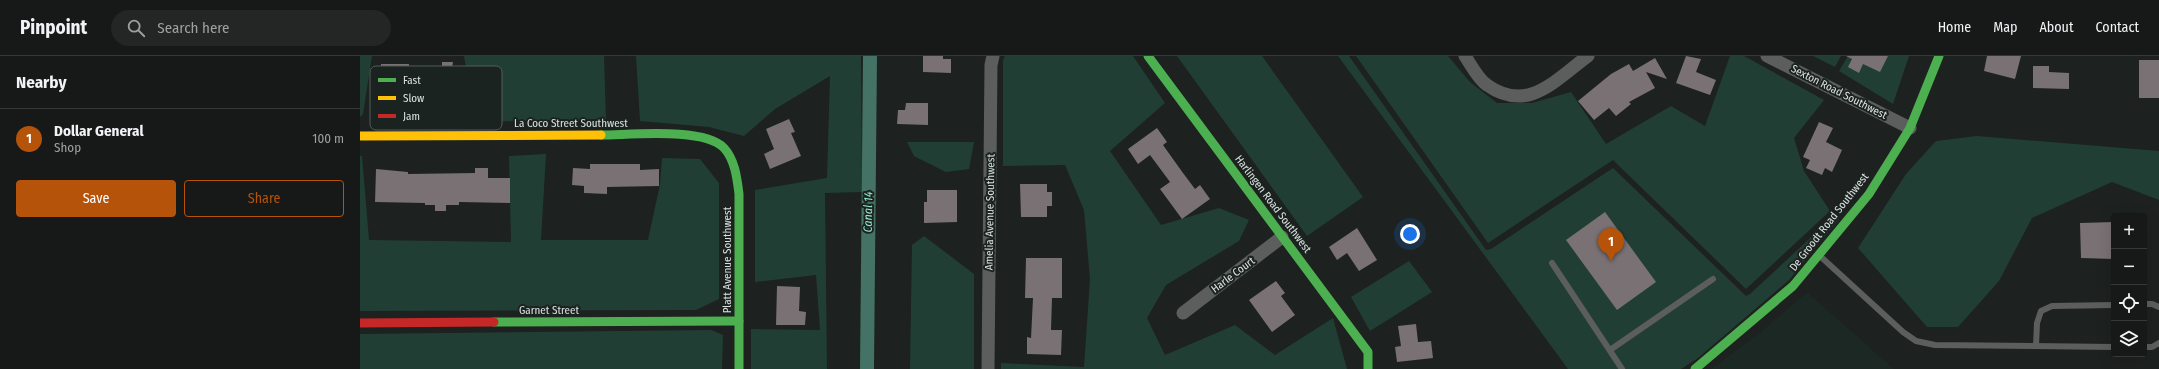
<!DOCTYPE html>
<html lang="en">
<head>
<meta charset="utf-8">
<style>
	body { margin:0; font-family:"Fira Sans Condensed",sans-serif; background:#232624; color:#f1f3f6 }
	.controls { position:absolute; right:12px; bottom:12px; display:grid; overflow:hidden; border-radius:4px; box-shadow:0 4px 16px #0002 }
	.controls button { width:36px; height:36px; display:grid; place-items:center; padding:0; border:0; border-bottom:1px solid #353836; background:#161917; color:#f1f3f6; font:20px sans-serif }
	.you { position:absolute; left:1050px; top:178px; width:14px; height:14px; margin:-10px; border:3px solid #fff; border-radius:50%; background:#1a73e8; box-shadow:0 0 0 6px #1a73e833 }
	.badge { display:grid; place-items:center; width:26px; height:26px; border-radius:50%; background:#b45309; color:#fff; font-size:13px; font-weight:700 }
	.pin { position:absolute; translate:-50% -33px; filter:drop-shadow(0 1px 2px #0008) }
	.pin::after { content:''; position:absolute; top:21px; width:14px; height:12px; background:inherit; clip-path:polygon(0 0,100% 0,50% 100%) }
	.list { margin:0; padding:0; list-style:none }
	h2 { display:flex; justify-content:space-between; align-items:center; height:52px; margin:0; padding:0 16px; font-size:17px }
	h2 small { font-size:13px; font-weight:400; color:#9ea0a1 }
	.list li { display:grid; grid-template-columns:26px 1fr auto; gap:12px; align-items:center; box-sizing:border-box; height:60px; padding:0 16px; border-top:1px solid #353836 }
	.list b { display:block; font-size:15px; white-space:nowrap }
	.list p { margin:0; font-size:13px; white-space:nowrap; color:#9ea0a1 }
	.list em { font-size:13px; font-style:normal; color:#9ea0a1 }
	.actions { display:flex; gap:8px; padding:12px 16px }
	.actions a { flex:1; padding:9px 0; border:1px solid #b45309; border-radius:4px; text-align:center; font-size:14px; color:#b45309 }
	.actions .main { background:#b45309; color:#fff }
	.icon { flex:none; width:22px; height:22px; fill:none; stroke:currentColor; stroke-width:2; stroke-linecap:round; stroke-linejoin:round }
	.map { position:relative; flex:none; width:1799px; height:313px; overflow:hidden }
	header { display:flex; align-items:center; gap:24px; box-sizing:border-box; height:56px; padding:0 20px; background:#161917; border-bottom:1px solid #353836 }
	header strong { font-size:19px }
	nav { display:flex; gap:22px; margin-inline-start:auto; font-size:14px }
	.search { width:280px; height:36px; background:#232624; display:flex; align-items:center; gap:10px; box-sizing:border-box; padding:0 14px; border-radius:22px; color:#9ea0a1; font-size:15px }
	main { display:flex }
	aside { flex:1; background:#161917 }
	.map>svg:first-child { display:block }
</style>
</head>
<body>
<header>
<strong>Pinpoint</strong>
<div class="search"><svg class="icon" aria-label="search" viewBox="0 0 24 24"><circle cx="10" cy="10" r="6"/><path d="M15 15l6 6"/></svg>Search here</div>
<nav><a>Home</a><a>Map</a><a>About</a><a>Contact</a></nav>
</header>
<main>
<aside>
<h2>Nearby<small></small></h2>
<ul class="list">
<li><span class="badge">1</span><div><b>Dollar General</b><p>Shop</p></div><em>100 m</em></li>
</ul>
<div class="actions"><a class="main">Save</a><a>Share</a></div>
</aside>
<div class="map">
<svg width="1799" height="313" viewBox="0 0 1799 313">
	<rect width="100%" height="100%" fill="#1d211f"/>
	<path fill="#1b2824" d="M 1447,236 L 1534,313 L 1351,313 L 1397,279 Z"/>
	<g fill="#213e35">
		<path d="M 0,0 L 12,0 L 3,58 L 0,61 Z"/>
		<path d="M 104,0 L 244,0 L 246,63 L 115,66 Z"/>
		<path d="M 276,0 L 501,0 L 502,136 L 465,137 L 467,313 L 391,313 L 391,273 L 460,274 L 456,219 L 395,226 L 395,134 L 467,122 L 470,20 L 415,53 L 384,80 L 349,71 L 280,65 Z"/>
		<path d="M 645,0 L 773,0 L 805,47 L 750,95 L 801,169 L 859,152 L 889,164 L 879,185 L 806,229 L 787,262 L 805,299 L 875,269 L 915,299 L 973,262 L 987,313 L 641,313 L 641,307 L 724,311 L 730,223 L 724,154 L 705,109 L 643,110 L 643,4 Z"/>
		<path d="M 817,0 L 902,0 L 1003,141 L 947,180 Z"/>
		<path d="M 978,0 L 989,0 L 1126,194 L 1131,193 L 1253,112 L 1386,240 L 1390,238 L 1474,160 L 1479,163 L 1429,224 L 1338,302 L 1321,313 L 1208,313 Z"/>
		<path d="M 996,0 L 1088,0 L 1110,26 L 1137,47 L 1172,47 L 1211,36 L 1246,88 L 1311,50 L 1345,70 L 1370,0 L 1384,0 L 1464,44 L 1434,82 L 1444,115 L 1470,155 L 1386,233 L 1253,104 L 1128,187 Z"/>
		<path d="M 1453,0 L 1481,0 L 1475,11 Z"/>
		<path d="M 1488,0 L 1549,0 L 1533,48 L 1479,15 Z"/>
		<path d="M 1617,80 L 1799,95 L 1799,144 L 1752,126 L 1672,162 L 1639,225 L 1598,271 L 1567,271 L 1498,192 L 1546,118 L 1576,85 Z"/>
		<path d="M 547,86 L 614,86 L 609,113 L 586,116 L 554,100 Z"/>
		<path d="M 186,98 L 181,184 L 288,184 L 300,128 L 302,102 L 340,103 L 359,127 L 359,243 L 336,254 L 0,255 L 0,100 L 2,100 L 9,184 L 151,186 L 149,100 Z"/>
		<path d="M 564,180 L 614,218 L 614,313 L 550,313 L 552,189 Z"/>
		<path d="M 1049,205 L 1072,236 L 1010,275 L 991,241 Z"/>
		<path d="M 351,274 L 363,279 L 362,313 L 0,313 L 0,278 Z"/>
	</g>
	<g fill="none" stroke-linecap="round" stroke-linejoin="round">
		<path stroke="#447264" stroke-width="14" d="M 507,313 L 510,0"/>
	</g>
	<g fill="#797173">
		<path d="M 563,0 L 583,0 L 583,3 L 591,3 L 591,17 L 563,16 Z"/>
		<path d="M 1326,0 L 1341,3 L 1336,16 L 1356,24 L 1350,39 L 1316,27 Z"/>
		<path d="M 1486,0 L 1528,0 L 1520,16 L 1503,8 L 1499,17 L 1488,11 L 1492,3 Z"/>
		<path d="M 1627,0 L 1661,0 L 1655,23 L 1624,15 Z"/>
		<path d="M 1295,2 L 1307,23 L 1286,16 L 1295,32 L 1269,46 L 1271,48 L 1256,60 L 1249,52 L 1234,64 L 1218,45 L 1251,18 L 1269,8 L 1273,15 Z"/>
		<rect x="1779" y="4" width="20" height="38"/>
		<path d="M 82,6 L 93,6 L 92,12 L 104,13 L 104,37 L 70,37 L 71,13 L 82,13 Z"/>
		<path d="M 21,8 L 49,8 L 48,41 L 34,41 L 34,33 L 21,32 Z"/>
		<path d="M 1673,10 L 1689,10 L 1689,16 L 1709,17 L 1709,33 L 1673,32 Z"/>
		<path d="M 546,47 L 568,47 L 568,69 L 537,68 L 538,54 L 545,54 Z"/>
		<path d="M 429,63 L 435,76 L 431,77 L 441,100 L 410,113 L 404,98 L 414,93 L 406,73 Z"/>
		<path d="M 1459,66 L 1473,72 L 1466,86 L 1482,94 L 1472,116 L 1465,112 L 1462,119 L 1446,112 L 1450,104 L 1443,101 Z"/>
		<path d="M 797,72 L 807,86 L 803,89 L 823,117 L 835,133 L 840,129 L 850,143 L 822,163 L 800,133 L 810,126 L 790,99 L 778,108 L 768,93 Z"/>
		<path d="M 230,108 L 280,108 L 280,114 L 299,113 L 299,130 L 247,131 L 247,138 L 224,137 L 224,130 L 212,129 L 213,112 L 230,113 Z"/>
		<path d="M 115,112 L 128,112 L 128,122 L 150,122 L 150,147 L 99,146 L 99,149 L 86,149 L 86,155 L 75,155 L 75,149 L 65,149 L 65,147 L 15,146 L 16,113 L 48,116 L 48,118 L 115,117 Z"/>
		<path d="M 660,128 L 687,128 L 687,136 L 692,136 L 692,150 L 687,150 L 687,161 L 661,161 Z"/>
		<path d="M 567,134 L 597,134 L 597,166 L 564,167 L 564,146 L 567,146 Z"/>
		<path d="M 1245,156 L 1296,226 L 1257,254 L 1206,184 Z"/>
		<path d="M 1754,166 L 1754,203 L 1721,202 L 1720,167 Z"/>
		<path d="M 997,172 L 1017,204 L 999,215 L 987,197 L 977,204 L 969,191 Z"/>
		<path d="M 666,202 L 702,202 L 702,242 L 692,242 L 691,274 L 702,274 L 701,299 L 667,298 L 667,281 L 671,282 L 673,242 L 665,242 Z"/>
		<path d="M 916,225 L 925,237 L 921,240 L 935,259 L 912,276 L 889,244 Z"/>
		<path d="M 417,230 L 440,231 L 439,255 L 446,256 L 445,269 L 416,269 Z"/>
		<path d="M 1056,268 L 1058,286 L 1071,285 L 1073,302 L 1037,306 L 1035,291 L 1041,290 L 1038,270 Z"/>
	</g>
	<g fill="none" stroke-linecap="round" stroke-linejoin="round">
		<g stroke="#5c5e5d" stroke-width="6">
			<path d="M 1460,200 L 1543,276 L 1556,285 L 1575,289 L 1754,291"/>
			<path d="M 1192,207 L 1262,313"/>
			<path d="M 1784,248 L 1792,248 L 1799,251"/>
			<path d="M 1676,290 L 1677,267 L 1681,255 L 1692,250 L 1754,249"/>
			<path d="M 1784,291 L 1792,291 L 1799,287"/>
			<path d="M 1250,294 L 1353,223"/>
		</g>
		<g stroke="#5c5e5d" stroke-width="13">
			<path d="M 1105,0 C 1111,9 1118,23 1127,29 C 1168,58 1195,24 1228,0"/>
			<path d="M 1407,0 L 1550,72"/>
			<path d="M 823,257 L 922,181"/>
			<path d="M 628,313 L 631,9 L 633,0"/>
		</g>
		<g stroke="#4caf50" stroke-width="9">
			<path d="M 788,0 L 1008,296 L 1008,313"/>
			<path d="M 241,79 C 270,79 344,71 364,92 C 375,104 377,122 379,138 L 379,313"/>
			<path d="M 134,266 L 379,265"/>
			<path d="M 1335,313 L 1433,230 L 1509,138 L 1550,72 L 1579,0"/>
		</g>
		<path stroke="#ffc107" stroke-width="9" d="M 0,80 L 241,79"/>
		<path stroke="#c62828" stroke-width="9" d="M 0,267 L 134,266"/>
	</g>
	<g text-anchor="middle" dominant-baseline="central" stroke-width="4" stroke-linejoin="round" paint-order="stroke">
		<g font-size="11" fill="#dce1e0" stroke="#1b2320">
			<text transform="translate(1479 36) rotate(27)">Sexton Road Southwest</text>
			<text x="211" y="67">La Coco Street Southwest</text>
			<text transform="translate(913 148) rotate(53)">Harlingen Road Southwest</text>
			<text transform="translate(630 156) rotate(-89)">Amelia Avenue Southwest</text>
			<text transform="translate(1469 166) rotate(-52)">De Groodt Road Southwest</text>
			<text transform="translate(367 204) rotate(-90)">Platt Avenue Southwest</text>
			<text transform="translate(873 219) rotate(-37)">Harle Court</text>
			<text x="189" y="254">Garnet Street</text>
		</g>
		<g font-size="12" font-style="italic" fill="#97ebd0" stroke="#1b2320">
			<text transform="translate(508 156) rotate(-89)">Canal 14</text>
		</g>
	</g>
	<rect x="10" y="10" width="132" height="64" rx="6" fill="#1b2320" stroke="#555c5a" stroke-width="1"/>
	<rect x="18" y="22" width="18" height="4" fill="#4caf50"/>
	<rect x="18" y="40" width="18" height="4" fill="#ffc107"/>
	<rect x="18" y="58" width="18" height="4" fill="#c62828"/>
	<g font-size="11" fill="#dce1e0">
		<text x="43" y="28">Fast</text>
		<text x="43" y="46">Slow</text>
		<text x="43" y="64">Jam</text>
	</g>
</svg>
<div class="controls">
<button>+</button>
<button>−</button>
<button><svg class="icon" aria-label="locate" viewBox="0 0 24 24"><circle cx="12" cy="12" r="6"/><path d="M12 2v4M12 18v4M2 12h4M18 12h4"/></svg></button>
<button><svg class="icon" aria-label="layers" viewBox="0 0 24 24"><path d="M12 4l9 5-9 5-9-5zM3 14l9 5 9-5"/></svg></button>
</div>
<div class="you"></div>
<div class="pin badge" style="left:1251px;top:205px">1</div>
</div>
</main>
</body>
</html>
